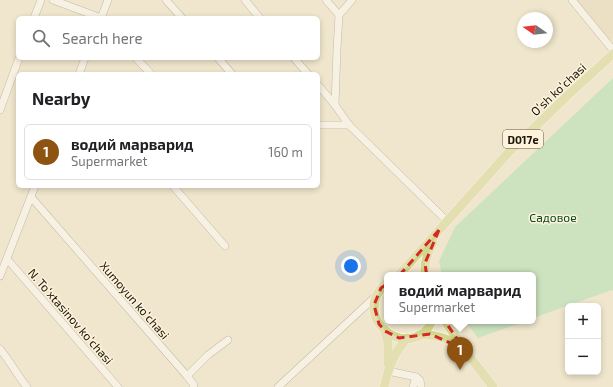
<!DOCTYPE html>
<html lang="en">
<head>
<meta charset="utf-8">
<style>
	body { margin:0; font-family:"Exo 2",sans-serif; background:#f2f2f2; color:#202124 }
	.controls { position:absolute; right:12px; bottom:12px; display:grid; overflow:hidden; border-radius:6px; box-shadow:0 2px 6px #0003 }
	.controls button { width:36px; height:36px; display:grid; place-items:center; padding:0; border:0; border-bottom:1px solid #e0e0e0; background:#fff; color:#202124; font:20px sans-serif }
	.compass { position:absolute; left:517px; top:12px; width:36px; height:36px; border-radius:50%; background:#fff; box-shadow:0 2px 6px #0003; rotate:284deg }
	.you { position:absolute; left:351px; top:266px; width:14px; height:14px; margin:-10px; border:3px solid #fff; border-radius:50%; background:#1a73e8; box-shadow:0 0 0 6px #1a73e833 }
	.badge { display:grid; place-items:center; width:26px; height:26px; border-radius:50%; background:#8e5310; color:#fff; font-size:13px; font-weight:700 }
	.pin { position:absolute; translate:-50% -33px; filter:drop-shadow(0 1px 2px #0008) }
	.pin::after { content:''; position:absolute; top:21px; width:14px; height:12px; background:inherit; clip-path:polygon(0 0,100% 0,50% 100%) }
	.popup { position:absolute; left:384px; top:272px; width:152px; height:52px; box-sizing:border-box; display:grid; place-content:center; border-radius:6px; background:#fff; filter:drop-shadow(0 1px 3px #0005); font-size:13px; white-space:nowrap; color:#757577 }
	.popup b { font-size:15px; color:#202124 }
	.popup::after { content:''; position:absolute; left:50%; top:100%; margin-left:-8px; border:8px solid transparent; border-top-color:#fff }
	.list { margin:0; padding:0; list-style:none }
	h2 { display:flex; justify-content:space-between; align-items:center; height:52px; margin:0; padding:0 16px; font-size:17px }
	h2 small { font-size:13px; font-weight:400; color:#757577 }
	.list li { display:grid; grid-template-columns:26px 1fr auto; gap:12px; align-items:center; box-sizing:border-box; height:56px; margin:0 8px 8px; padding:0 8px; border:1px solid #e0e0e0; border-radius:6px }
	.list b { display:block; font-size:15px; white-space:nowrap }
	.list p { margin:0; font-size:13px; white-space:nowrap; color:#757577 }
	.list em { font-size:13px; font-style:normal; color:#757577 }
	.icon { flex:none; width:22px; height:22px; fill:none; stroke:currentColor; stroke-width:2; stroke-linecap:round; stroke-linejoin:round }
	.map { position:relative; flex:none; width:613px; height:387px; overflow:hidden }
	.search { position:absolute; background:#fff; box-shadow:0 2px 6px #0003; left:16px; top:16px; width:304px; height:44px; display:flex; align-items:center; gap:10px; box-sizing:border-box; padding:0 14px; border-radius:6px; color:#757577; font-size:15px }
	.panel { position:absolute; background:#fff; box-shadow:0 2px 6px #0003; left:16px; top:72px; width:304px; height:116px; border-radius:6px }
	.map>svg:first-child { display:block }
</style>
</head>
<body>
<div class="map">
<svg width="613" height="387" viewBox="0 0 613 387">
	<rect width="100%" height="100%" fill="#f0e6cd"/>
	<path fill="#e7dab9" d="M 577,0 L 613,0 L 613,38 L 610,41 Z"/>
	<g fill="#a2e0af">
		<path d="M 613,78 L 613,291 L 612,290 L 533,318 L 533,275 L 442,275 L 439,261 L 455,227 Z"/>
		<path d="M 465,321 L 526,321 L 478,338 Z"/>
	</g>
	<g fill="none" stroke-linecap="round" stroke-linejoin="round">
		<defs>
			<g id="minor">
				<path d="M 53,0 L 101,18"/>
				<path d="M 166,0 L 182,18"/>
				<path d="M 245,0 L 260,18"/>
				<path d="M 326,0 L 339,15"/>
				<path d="M 572,0 L 613,50"/>
				<path d="M 34,18 L 41,0"/>
				<path d="M 101,18 L 108,0"/>
				<path d="M 136,58 L 151,74"/>
				<path d="M 218,58 L 232,74"/>
				<path d="M 294,58 L 308,74"/>
				<path d="M 79,74 L 85,58"/>
				<path d="M 318,85 L 335,105 L 349,125 L 447,221"/>
				<path d="M 335,105 L 337,49 L 339,15 L 352,0"/>
				<path d="M 0,110 L 19,58"/>
				<path d="M 318,125 L 349,125"/>
				<path d="M 173,186 L 225,246"/>
				<path d="M 31,197 L 187,376 L 208,355 L 228,340"/>
				<path d="M 7,259 L 118,387"/>
				<path d="M 0,276 L 35,186"/>
				<path d="M 0,349 C 10,361 17,375 27,387"/>
				<path d="M 388,371 L 416,377 L 420,380 L 421,387"/>
				<path d="M 187,376 L 194,385 L 193,387"/>
				<path d="M 278,387 L 376,296"/>
				<path d="M 413,387 L 416,377"/>
			</g>
			<g id="major">
				<path d="M 399,275 L 508,153 L 567,96 L 613,54"/>
				<path d="M 425,275 C 424,263 427,253 433,242"/>
				<path d="M 387,282 C 346,320 413,364 432,321"/>
				<path d="M 445,321 L 464,349 L 493,387"/>
				<path d="M 385,331 L 388,343 L 388,364"/>
				<path d="M 419,335 C 435,334 447,338 461,347"/>
				<path d="M 384,387 C 389,367 393,354 407,338"/>
			</g>
		</defs>
		<use href="#minor" stroke="#8f866f" stroke-width="8"/>
		<use href="#major" stroke="#fff" stroke-width="10"/>
		<use href="#minor" stroke="#fff" stroke-width="7"/>
		<use href="#major" stroke="#d3d78c" stroke-width="9"/>
	</g>
	<path d="M0 0H613V387H0ZM 439,230 L 425,263 L 428,286 L 436,308 L 464,349 L 430,334 L 399,338 L 385,331 L 379,324 L 374,305 L 381,288 L 397,278 Z" fill="#f0e6cd" fill-opacity=".55" fill-rule="evenodd"/>
	<path fill="none" stroke="#d62828" stroke-width="3" stroke-dasharray="8 5" stroke-linejoin="round" d="M 439,230 L 425,263 L 428,286 L 436,308 L 464,349 L 430,334 L 399,338 L 385,331 L 379,324 L 374,305 L 381,288 L 397,278 Z"/>
	<g text-anchor="middle" dominant-baseline="central" stroke-width="3" stroke-linejoin="round" paint-order="stroke">
		<rect fill="#fef3da" stroke="#5f594b" stroke-width="1" x="503" y="130" width="40" height="18" rx="3"/>
		<g font-size="11" font-weight="bold" fill="#1b170e">
			<text x="523" y="139">D017e</text>
		</g>
		<g font-size="12" fill="#1b170e" stroke="#fef3da">
			<text transform="translate(558 89) rotate(-43)">Oʻsh koʻchasi</text>
			<text transform="translate(135 300) rotate(49)">Xumoyun koʻchasi</text>
			<text transform="translate(71 316) rotate(49)">N. Toʻxtasinov koʻchasi</text>
		</g>
		<g font-size="12" fill="#054920" stroke="#fef3da">
			<text x="553" y="217">Садовое</text>
		</g>
	</g>
</svg>
<div class="controls">
<button>+</button>
<button>−</button>
</div>
<svg class="compass" viewBox="-18 -18 36 36"><path d="M0-13l5 13h-10z" fill="#e53935"/><path d="M0 13l5-13h-10z" fill="#757577"/></svg>
<div class="you"></div>
<div class="pin badge" style="left:460px;top:370px">1</div>
<div class="popup"><b>водий марварид</b>Supermarket</div>
<div class="search"><svg class="icon" aria-label="search" viewBox="0 0 24 24"><circle cx="10" cy="10" r="6"/><path d="M15 15l6 6"/></svg>Search here</div>
<section class="panel">
<h2>Nearby<small></small></h2>
<ul class="list">
<li><span class="badge">1</span><div><b>водий марварид</b><p>Supermarket</p></div><em>160 m</em></li>
</ul>
</section>
</div>
</body>
</html>
